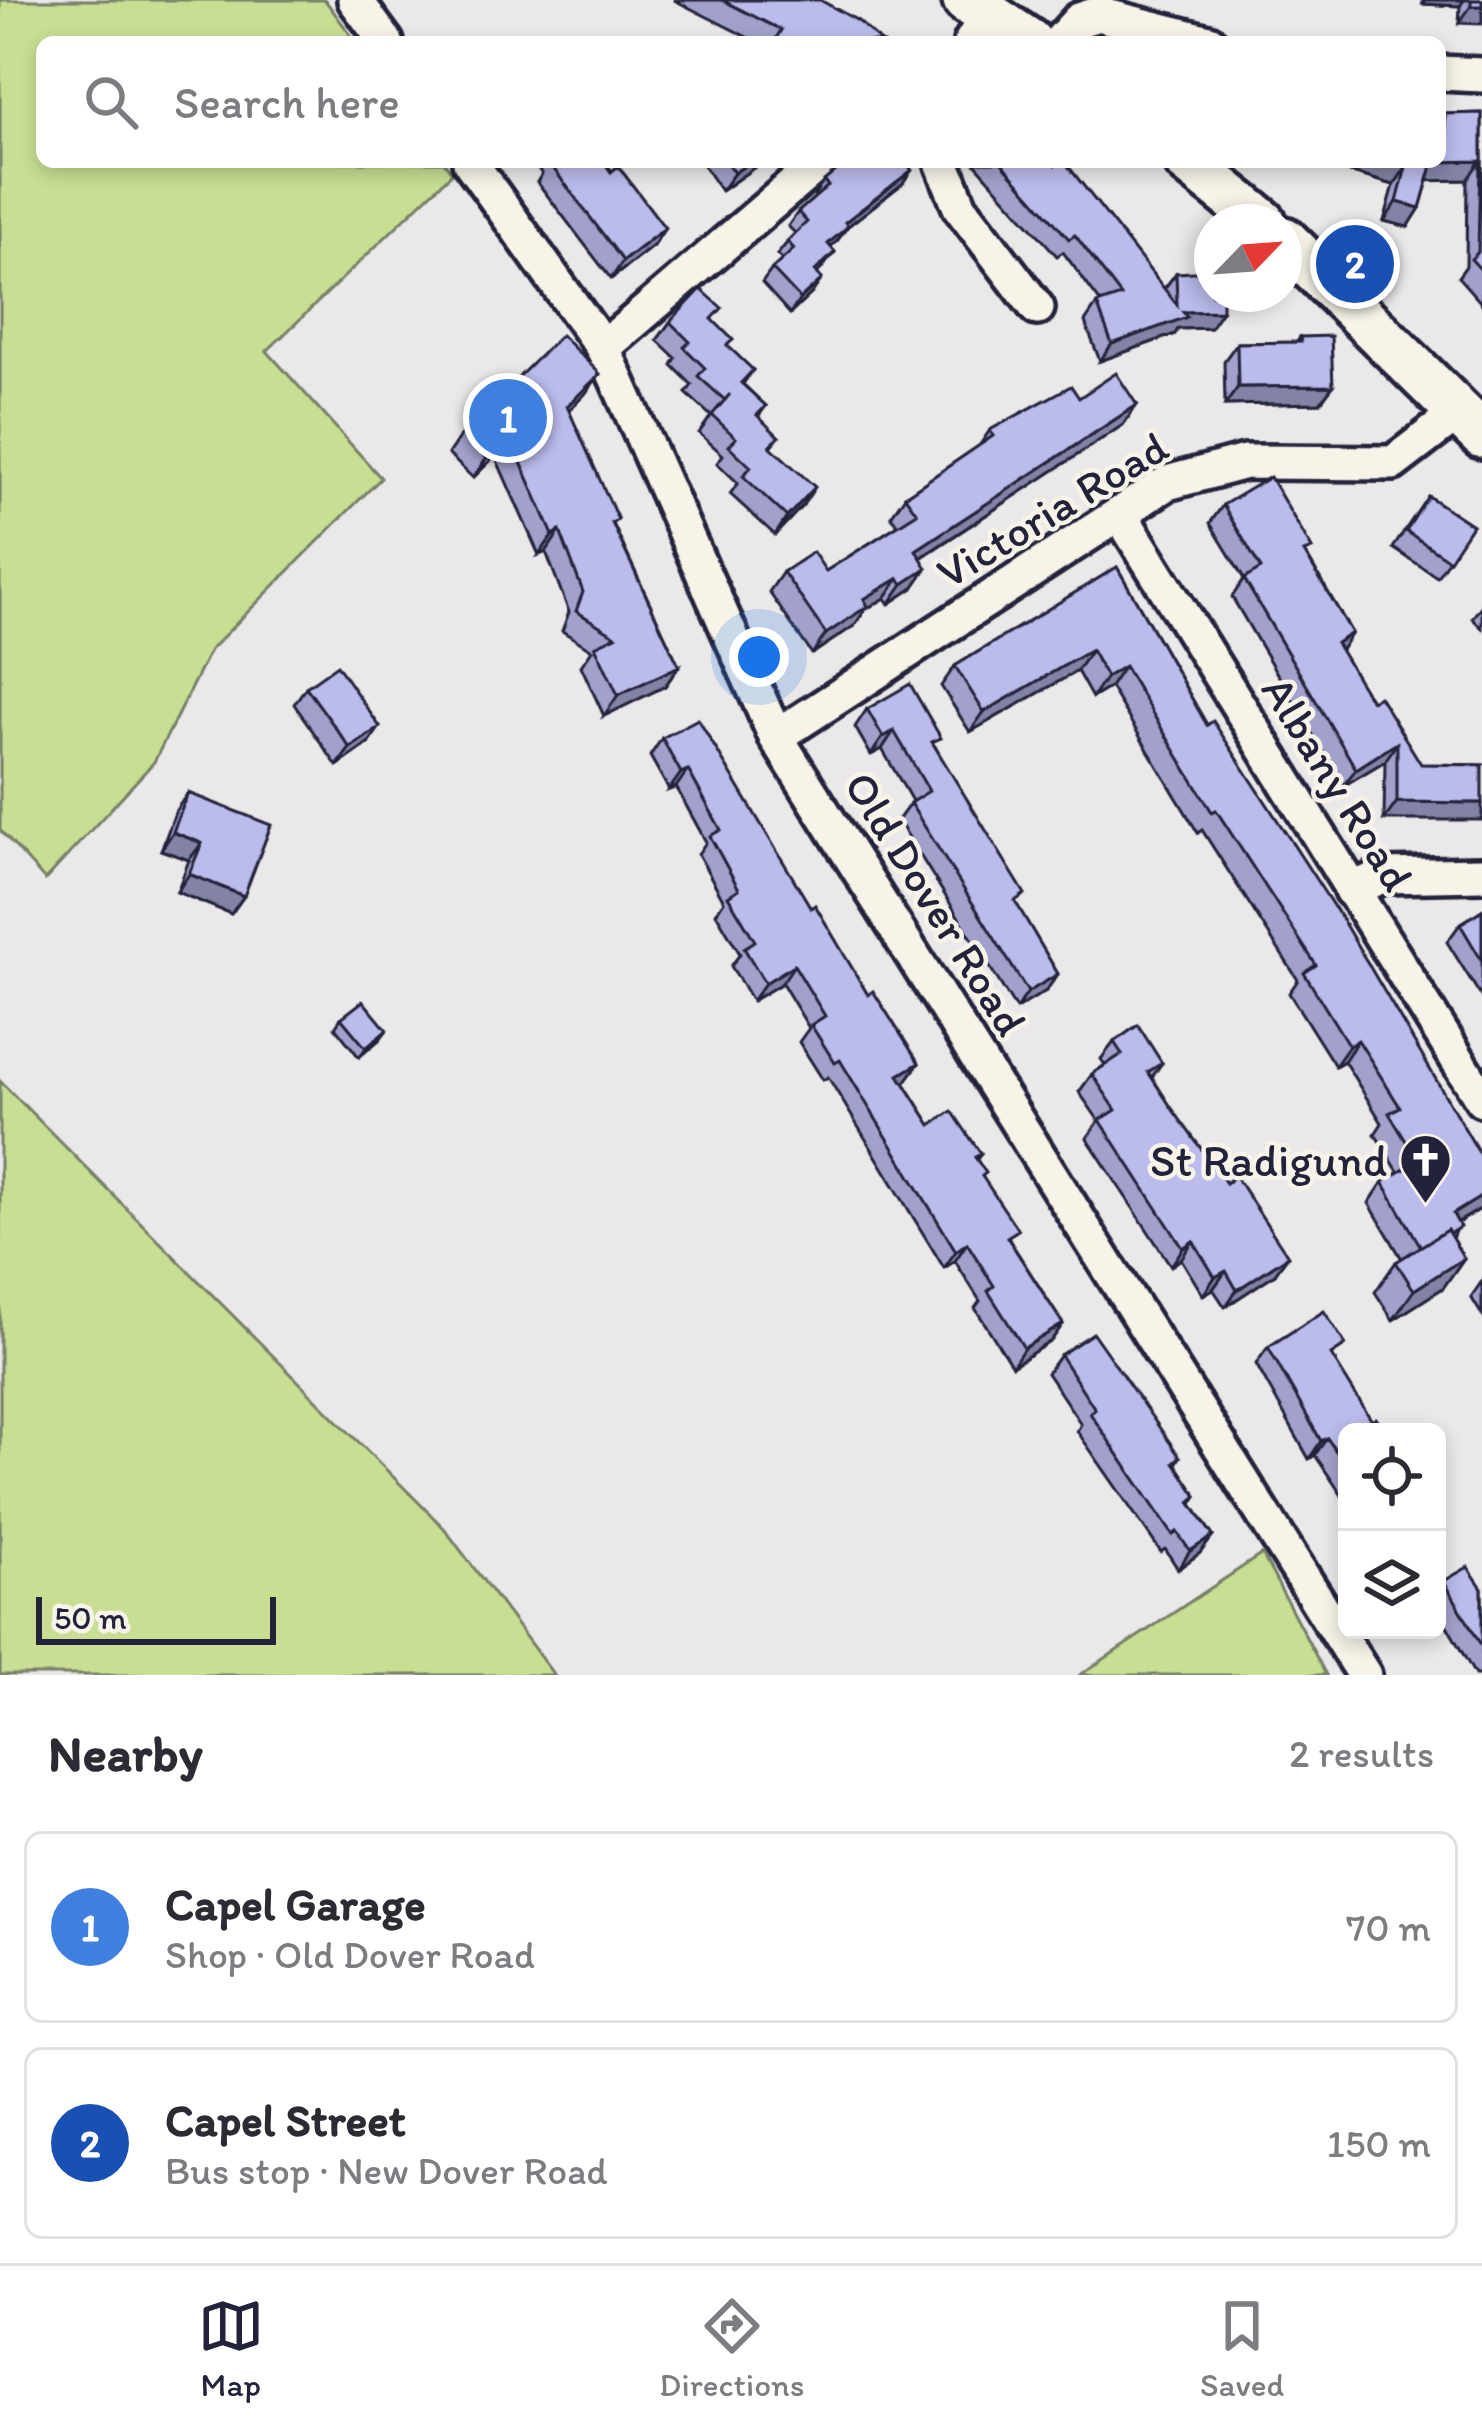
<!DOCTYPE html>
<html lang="en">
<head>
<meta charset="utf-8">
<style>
	body { margin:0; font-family:Itim,sans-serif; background:#f7f7f7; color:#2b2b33 }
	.controls { position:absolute; right:36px; bottom:36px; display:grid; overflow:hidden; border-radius:18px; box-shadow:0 6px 18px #0003 }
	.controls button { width:108px; height:108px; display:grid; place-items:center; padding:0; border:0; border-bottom:3px solid #e1e1e2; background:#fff; color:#2b2b33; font:60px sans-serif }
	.compass { position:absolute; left:1194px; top:204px; width:108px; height:108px; border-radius:50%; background:#fff; box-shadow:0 6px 18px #0003; rotate:65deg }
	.scale { position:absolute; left:36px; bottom:30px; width:240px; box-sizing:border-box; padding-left:12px; border:6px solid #22223b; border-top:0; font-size:33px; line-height:42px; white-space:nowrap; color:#22223b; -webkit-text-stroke:9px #f7f3e8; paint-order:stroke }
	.you { position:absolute; left:759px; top:657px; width:42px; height:42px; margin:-30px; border:9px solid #fff; border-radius:50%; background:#1a73e8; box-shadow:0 0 0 18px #1a73e833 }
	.badge { display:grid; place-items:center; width:78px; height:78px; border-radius:50%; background:#22223b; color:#fff; font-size:39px; font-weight:700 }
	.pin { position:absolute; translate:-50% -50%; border:6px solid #fff; box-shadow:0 3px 12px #0006 }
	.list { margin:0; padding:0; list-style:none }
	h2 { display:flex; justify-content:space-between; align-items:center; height:156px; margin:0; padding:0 48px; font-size:51px }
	h2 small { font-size:39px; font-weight:400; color:#7c7c81 }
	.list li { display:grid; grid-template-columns:78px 1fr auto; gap:36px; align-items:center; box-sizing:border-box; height:192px; margin:0 24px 24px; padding:0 24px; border:3px solid #e1e1e2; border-radius:18px }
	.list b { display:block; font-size:45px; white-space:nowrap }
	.list p { margin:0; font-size:39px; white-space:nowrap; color:#7c7c81 }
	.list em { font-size:39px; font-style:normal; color:#7c7c81 }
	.icon { flex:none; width:66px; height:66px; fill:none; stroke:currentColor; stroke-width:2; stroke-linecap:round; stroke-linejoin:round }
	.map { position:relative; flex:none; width:1482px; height:1675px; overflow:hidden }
	.search { position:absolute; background:#fff; box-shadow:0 6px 18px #0003; left:36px; right:36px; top:36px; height:132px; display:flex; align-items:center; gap:30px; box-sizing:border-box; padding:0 42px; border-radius:18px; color:#7c7c81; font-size:45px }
	.sheet { height:588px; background:#fff }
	nav { display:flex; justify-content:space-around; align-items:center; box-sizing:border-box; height:168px; border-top:3px solid #e1e1e2; background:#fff; font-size:33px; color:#7c7c81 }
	nav a { display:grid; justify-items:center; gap:6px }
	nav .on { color:#22223b }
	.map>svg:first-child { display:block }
</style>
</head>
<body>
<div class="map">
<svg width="1482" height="1675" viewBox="0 0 1482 1675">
	<rect width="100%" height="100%" fill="#ebe8e9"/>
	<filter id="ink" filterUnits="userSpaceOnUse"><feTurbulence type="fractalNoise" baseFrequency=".00833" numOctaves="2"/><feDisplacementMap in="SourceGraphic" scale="24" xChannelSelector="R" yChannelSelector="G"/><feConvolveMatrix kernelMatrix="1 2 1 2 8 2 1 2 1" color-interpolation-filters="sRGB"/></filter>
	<g filter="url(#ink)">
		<g fill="#c9de93" stroke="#768067" stroke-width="3">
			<path d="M 0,0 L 325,0 L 356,42 L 42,42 L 42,162 L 444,162 L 452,173 L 267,351 L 381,478 L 210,650 L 154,762 L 45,880 L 0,830 Z"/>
			<path d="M 0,1081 L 444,1528 L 554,1675 L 0,1675 Z"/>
			<path d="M 1262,1554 L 1326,1675 L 1080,1675 Z"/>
		</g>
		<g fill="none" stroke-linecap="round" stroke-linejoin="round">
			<defs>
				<g id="minor">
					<path d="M 355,0 L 386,42"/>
					<path d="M 971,42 L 988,14"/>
					<path d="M 1059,42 L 1079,20 L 1098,14 L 1209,42"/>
					<path d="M 1440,73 L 1482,75"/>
					<path d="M 470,162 L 603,348 L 776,737 L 1364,1675"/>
					<path d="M 942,162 L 960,207 L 1037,308"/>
					<path d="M 603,348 L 820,162"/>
					<path d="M 1120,514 L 1482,1099"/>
					<path d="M 776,737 L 1167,483 L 1245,462 L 1393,463 L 1461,411"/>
					<path d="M 1351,890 L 1382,876 L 1482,874"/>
				</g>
				<g id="major">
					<path d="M 966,0 L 1029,42"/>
					<path d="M 1188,162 L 1263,222"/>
					<path d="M 1284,240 L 1482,435"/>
				</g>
			</defs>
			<use href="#minor" stroke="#22223b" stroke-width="42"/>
			<use href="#major" stroke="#22223b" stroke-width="54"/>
			<use href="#minor" stroke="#f7f3e8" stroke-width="33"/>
			<use href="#major" stroke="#f7f3e8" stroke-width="45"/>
		</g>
		<g fill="#a1a1cb" stroke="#22223b" stroke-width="3">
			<path d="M 674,0 L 820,0 L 881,42 L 757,42 Z"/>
			<path d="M 1423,0 L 1482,0 L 1459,23 L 1460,6 L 1423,4 Z"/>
			<path d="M 1482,113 L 1482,304 L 1458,277 L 1466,266 L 1467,180 L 1428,180 L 1420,208 L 1408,227 L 1384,221 L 1394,185 L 1335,168 L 1337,162 L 1440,162 L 1440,122 L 1445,114 Z"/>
			<path d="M 533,162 L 604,162 L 665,228 L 653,246 L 611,279 L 537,182 L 542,174 Z"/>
			<path d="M 701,162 L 758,162 L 755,167 L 721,191 Z"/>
			<path d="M 974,162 L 1053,162 L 1164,289 L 1176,273 L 1210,328 L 1178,329 L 1175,334 L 1100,361 L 1085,322 L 1097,304 L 1101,303 L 1063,252 L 1057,256 Z"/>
			<path d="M 824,181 L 902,184 L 848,226 L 830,247 L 835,252 L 817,274 L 812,293 L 790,314 L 762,283 L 772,269 L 782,260 L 777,255 L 795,233 L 788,226 L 798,212 L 815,197 L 814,195 Z"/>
			<path d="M 713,320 L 728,347 L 753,370 L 743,384 L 766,406 L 758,417 L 779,437 L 771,447 L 803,505 L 775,535 L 730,494 L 738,483 L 717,463 L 723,455 L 699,433 L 711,416 L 686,393 L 692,385 L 672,365 L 676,358 L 657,340 L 670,322 Z"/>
			<path d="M 1300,337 L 1333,386 L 1320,403 L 1225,405 L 1224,361 L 1237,343 L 1297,342 Z"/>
			<path d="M 585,394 L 569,410 L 614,526 L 679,666 L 665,686 L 604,716 L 581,666 L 592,650 L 562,631 L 569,612 L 546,552 L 539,555 L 495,456 L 473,478 L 448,454 L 462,433 Z"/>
			<path d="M 1079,398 L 1137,405 L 1123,425 L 921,558 L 913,588 L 889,604 L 885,598 L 866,609 L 854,626 L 812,654 L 769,592 L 783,572 L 826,571 L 898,525 L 891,516 L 905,496 L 979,446 L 990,430 Z"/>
			<path d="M 1428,496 L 1472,525 L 1437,577 L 1393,548 Z"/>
			<path d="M 1223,505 L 1307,556 L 1352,633 L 1340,651 L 1371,701 L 1421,764 L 1482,765 L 1384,820 L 1385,761 L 1343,786 L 1232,597 L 1244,579 L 1210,523 Z"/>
			<path d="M 1117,567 L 1207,725 L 1482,1158 L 1482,1208 L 1458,1223 L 1452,1239 L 1464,1258 L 1443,1288 L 1393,1320 L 1375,1292 L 1396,1262 L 1402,1259 L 1369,1203 L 1383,1182 L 1399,1173 L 1375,1134 L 1382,1123 L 1344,1061 L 1335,1066 L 1289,993 L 1298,980 L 1202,830 L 1198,833 L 1110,687 L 1092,698 L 1077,671 L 970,732 L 941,686 L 955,666 Z"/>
			<path d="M 1482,605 L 1482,628 L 1472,618 Z"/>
			<path d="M 306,687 L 368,744 L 337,766 L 294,704 Z"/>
			<path d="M 867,709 L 935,746 L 1017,905 L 1058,974 L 1046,991 L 1016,1009 L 898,820 L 912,801 L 882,749 L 871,755 L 855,727 Z"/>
			<path d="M 662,738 L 811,908 L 868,995 L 919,1063 L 904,1082 L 931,1125 L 981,1154 L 977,1159 L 983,1178 L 1010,1241 L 1063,1324 L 1051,1341 L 1012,1366 L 975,1308 L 980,1301 L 955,1261 L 944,1268 L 828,1077 L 823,1080 L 799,1042 L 809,1028 L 782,983 L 752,1001 L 731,966 L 740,954 L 716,913 L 724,901 L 698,854 L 706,842 L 676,787 L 669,790 L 650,756 Z"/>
			<path d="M 188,793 L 244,896 L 231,914 L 177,892 L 189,860 L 161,850 L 176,810 Z"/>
			<path d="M 1482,910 L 1482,998 L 1447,942 L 1460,924 Z"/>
			<path d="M 341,1018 L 380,1039 L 359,1057 L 335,1027 Z"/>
			<path d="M 1114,1042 L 1162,1063 L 1152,1077 L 1275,1274 L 1225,1307 L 1213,1289 L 1203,1295 L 1181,1259 L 1171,1266 L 1087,1138 L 1099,1121 L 1079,1092 L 1092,1074 L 1105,1065 L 1101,1059 Z"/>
			<path d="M 1482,1281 L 1482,1315 L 1471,1297 Z"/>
			<path d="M 1268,1347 L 1335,1360 L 1347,1432 L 1347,1503 L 1315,1455 L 1309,1459 L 1256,1364 Z"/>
			<path d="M 1060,1355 L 1180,1457 L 1176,1464 L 1197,1496 L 1192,1504 L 1213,1536 L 1200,1553 L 1178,1569 L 1165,1549 L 1161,1552 L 1077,1431 L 1081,1424 L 1047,1373 Z"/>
			<path d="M 1444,1581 L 1482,1588 L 1482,1675 L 1475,1675 L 1437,1608 L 1437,1592 Z"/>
		</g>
		<g fill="#8383a5" stroke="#22223b" stroke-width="3">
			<path d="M 1426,0 L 1464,0 L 1460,6 L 1423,4 Z"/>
			<path d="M 1471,6 L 1482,6 L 1482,24 L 1459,23 Z"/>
			<path d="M 1480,161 L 1467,180 L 1420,181 L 1433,162 Z"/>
			<path d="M 750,162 L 758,162 L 755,167 L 721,191 L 734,173 Z"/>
			<path d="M 1339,162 L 1390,162 L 1406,167 L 1394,185 L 1335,168 Z"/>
			<path d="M 912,170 L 902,184 L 848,226 L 838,240 L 818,259 L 845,222 Z"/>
			<path d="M 1397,202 L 1420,208 L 1408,227 L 1384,221 Z"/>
			<path d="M 665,228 L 653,246 L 611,279 L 623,261 Z"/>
			<path d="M 822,279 L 812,293 L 790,314 L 800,299 Z"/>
			<path d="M 1222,311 L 1210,328 L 1178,329 L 1175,334 L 1100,361 L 1112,344 L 1183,312 Z"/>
			<path d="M 600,374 L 585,394 L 553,426 L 567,406 Z"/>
			<path d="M 1333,386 L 1320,403 L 1225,405 L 1238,387 Z"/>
			<path d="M 1137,405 L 1123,425 L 902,570 L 916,550 Z"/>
			<path d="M 509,435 L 495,456 L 473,478 L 487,458 Z"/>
			<path d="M 815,487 L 803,505 L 775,535 L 787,517 Z"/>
			<path d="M 560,531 L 546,552 L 539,555 L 553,535 Z"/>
			<path d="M 927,568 L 913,588 L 889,604 L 903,584 Z"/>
			<path d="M 899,578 L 885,598 L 866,609 L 854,626 L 812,654 L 826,634 L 864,599 Z"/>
			<path d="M 1352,633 L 1340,651 L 1336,643 Z"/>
			<path d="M 1091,650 L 1077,671 L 970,732 L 984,712 Z"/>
			<path d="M 679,666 L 665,686 L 604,716 L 618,695 Z"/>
			<path d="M 1124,666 L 1110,687 L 1092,698 L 1106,677 Z"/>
			<path d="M 380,727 L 368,744 L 337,766 L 350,748 Z"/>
			<path d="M 894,731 L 882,749 L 871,755 L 883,737 Z"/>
			<path d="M 1397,743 L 1385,761 L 1343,786 L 1356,769 Z"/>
			<path d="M 688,770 L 676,787 L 669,790 L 681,773 Z"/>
			<path d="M 1397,802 L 1482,803 L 1482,820 L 1384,820 Z"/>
			<path d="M 173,832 L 202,843 L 189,860 L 161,850 Z"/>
			<path d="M 189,874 L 244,896 L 231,914 L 177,892 Z"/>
			<path d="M 794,965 L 782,983 L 752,1001 L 765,983 Z"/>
			<path d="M 1058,974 L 1046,991 L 1016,1009 L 1028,992 Z"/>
			<path d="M 387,1030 L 380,1039 L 359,1057 L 366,1048 Z"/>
			<path d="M 1358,1040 L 1344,1061 L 1335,1066 L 1349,1046 Z"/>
			<path d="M 919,1063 L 906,1081 L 887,1093 L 899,1075 Z"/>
			<path d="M 1482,1196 L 1482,1208 L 1438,1234 L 1453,1214 Z"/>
			<path d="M 1193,1241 L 1181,1259 L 1171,1266 L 1183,1248 Z"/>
			<path d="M 967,1243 L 955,1261 L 944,1268 L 956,1251 Z"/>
			<path d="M 1288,1256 L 1275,1274 L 1225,1307 L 1237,1290 Z"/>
			<path d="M 1464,1258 L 1443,1288 L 1393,1320 L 1414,1290 Z"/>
			<path d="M 1226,1271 L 1213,1289 L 1203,1295 L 1215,1277 Z"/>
			<path d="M 1063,1324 L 1051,1341 L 1012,1366 L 1024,1348 Z"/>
			<path d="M 1327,1438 L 1315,1455 L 1309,1459 L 1321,1441 Z"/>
			<path d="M 1213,1536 L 1200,1553 L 1178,1569 L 1190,1551 Z"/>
		</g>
		<g fill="#bbbbec" stroke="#22223b" stroke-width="3">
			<path d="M 722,0 L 820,0 L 858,21 L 881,42 L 774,42 L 781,30 Z"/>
			<rect x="1471" y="0" width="11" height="6"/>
			<path d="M 533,33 L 540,42 L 523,42 Z"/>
			<path d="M 1482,113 L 1482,271 L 1471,259 L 1478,252 L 1480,161 L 1433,162 L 1420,208 L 1397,202 L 1406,167 L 1390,162 L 1440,162 L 1440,136 L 1446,137 L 1445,114 Z"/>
			<path d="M 552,162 L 604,162 L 611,172 L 618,166 L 665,228 L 623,261 L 550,164 Z"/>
			<path d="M 726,162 L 750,162 L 734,173 Z"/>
			<path d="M 846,162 L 905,162 L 912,170 L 845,222 L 848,226 L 828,244 L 835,252 L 815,271 L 822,279 L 800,299 L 772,269 L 794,249 L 787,241 L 807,222 L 798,212 L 828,186 L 824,181 Z"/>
			<path d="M 1001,162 L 1053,162 L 1055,165 L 1060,162 L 1065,162 L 1177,305 L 1176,273 L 1212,271 L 1212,294 L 1222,294 L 1222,311 L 1183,312 L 1187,317 L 1112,344 L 1097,304 L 1121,296 L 1075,235 L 1069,239 Z"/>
			<path d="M 701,289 L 722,308 L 712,319 L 733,340 L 727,345 L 753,370 L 741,383 L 766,406 L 757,415 L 779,437 L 770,446 L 815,487 L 787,517 L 743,476 L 751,467 L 729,446 L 736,438 L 712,415 L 730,394 L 725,400 L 698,376 L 705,368 L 684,347 L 690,342 L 670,322 Z"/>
			<path d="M 561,335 L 600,374 L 567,406 L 618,520 L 612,523 L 679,666 L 618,695 L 595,646 L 616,636 L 576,611 L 583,592 L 560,531 L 553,535 L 509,435 L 487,458 L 462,433 Z"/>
			<path d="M 1331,336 L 1333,386 L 1238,387 L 1237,343 L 1301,342 L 1300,337 Z"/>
			<path d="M 1116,373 L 1137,405 L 916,550 L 927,568 L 903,584 L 899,578 L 864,599 L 868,606 L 826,634 L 783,572 L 813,552 L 826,571 L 917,513 L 905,496 L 993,436 L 990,430 L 1071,386 L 1079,398 Z"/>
			<path d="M 1270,477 L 1312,549 L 1304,552 L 1352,633 L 1336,643 L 1371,701 L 1379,696 L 1421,764 L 1482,765 L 1482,803 L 1397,802 L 1397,743 L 1356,769 L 1244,579 L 1261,569 L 1223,505 Z"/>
			<path d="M 1428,496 L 1472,525 L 1449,560 L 1406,531 Z"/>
			<path d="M 1117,567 L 1207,725 L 1213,721 L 1343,921 L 1482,1158 L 1482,1196 L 1453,1214 L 1460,1227 L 1449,1234 L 1447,1230 L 1421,1247 L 1383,1182 L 1418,1161 L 1389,1113 L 1400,1107 L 1358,1040 L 1349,1046 L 1304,973 L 1316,965 L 1216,810 L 1212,812 L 1124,666 L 1106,677 L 1091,650 L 984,712 L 955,666 Z"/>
			<path d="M 337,665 L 380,727 L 350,748 L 306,687 Z"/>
			<path d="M 910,684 L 941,738 L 932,742 L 1025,894 L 1015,901 L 1058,974 L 1028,992 L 910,803 L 929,791 L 894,731 L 883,737 L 867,709 Z"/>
			<path d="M 698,719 L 811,908 L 815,905 L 868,995 L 873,991 L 919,1063 L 899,1075 L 931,1125 L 952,1111 L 981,1154 L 975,1157 L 986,1173 L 982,1176 L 1018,1230 L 1007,1237 L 1063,1324 L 1024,1348 L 988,1291 L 994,1286 L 967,1243 L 956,1251 L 840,1060 L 835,1063 L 811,1025 L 825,1016 L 794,965 L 765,983 L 744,948 L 755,941 L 728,896 L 739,889 L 710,836 L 721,830 L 688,770 L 681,773 L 662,738 Z"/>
			<path d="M 188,793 L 271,825 L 244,896 L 189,874 L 202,843 L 173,832 Z"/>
			<path d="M 1482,910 L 1482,961 L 1460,924 Z"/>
			<path d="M 363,1001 L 387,1030 L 366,1048 L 341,1018 Z"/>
			<path d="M 1138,1025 L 1162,1063 L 1148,1072 L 1173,1110 L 1226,1183 L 1235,1176 L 1288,1256 L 1237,1290 L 1226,1271 L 1215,1277 L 1193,1241 L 1183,1248 L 1100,1120 L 1116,1110 L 1092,1074 L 1122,1054 L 1114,1042 Z"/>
			<path d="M 1447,1230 L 1464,1258 L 1414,1290 L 1396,1262 Z"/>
			<path d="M 1324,1311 L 1346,1345 L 1331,1355 L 1372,1421 L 1376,1418 L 1386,1432 L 1347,1432 L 1347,1467 L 1327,1438 L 1321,1441 L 1268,1347 Z"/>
			<path d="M 1093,1333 L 1180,1457 L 1174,1462 L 1197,1496 L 1190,1502 L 1213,1536 L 1190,1551 L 1177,1532 L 1173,1535 L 1090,1413 L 1095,1409 L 1060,1355 Z"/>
			<path d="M 1468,1567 L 1482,1588 L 1482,1647 L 1444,1581 Z"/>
		</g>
	</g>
	<defs>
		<symbol id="church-pin" viewBox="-11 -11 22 30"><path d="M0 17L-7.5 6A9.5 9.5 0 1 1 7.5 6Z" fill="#22223b" stroke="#f7f3e8"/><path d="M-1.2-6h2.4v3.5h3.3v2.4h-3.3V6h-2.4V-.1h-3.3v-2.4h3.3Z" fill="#fff"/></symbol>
	</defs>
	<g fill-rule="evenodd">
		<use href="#church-pin" x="1396" y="1130" width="59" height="81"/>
	</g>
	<g text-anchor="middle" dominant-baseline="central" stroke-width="9" stroke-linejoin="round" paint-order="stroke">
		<g font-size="45" fill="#22223b" stroke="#f7f3e8">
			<text transform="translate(1052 509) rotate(-31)">Victoria Road</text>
			<text transform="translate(1338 783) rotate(58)">Albany Road</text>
			<text transform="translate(936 903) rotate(58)">Old Dover Road</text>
		</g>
		<g font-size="45" fill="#22223b" stroke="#f7f3e8" text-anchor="end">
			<text x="1387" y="1160">St Radigund</text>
		</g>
	</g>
</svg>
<div class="controls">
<button><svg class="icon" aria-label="locate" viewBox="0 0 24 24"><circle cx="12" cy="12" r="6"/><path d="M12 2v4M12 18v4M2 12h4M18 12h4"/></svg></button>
<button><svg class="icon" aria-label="layers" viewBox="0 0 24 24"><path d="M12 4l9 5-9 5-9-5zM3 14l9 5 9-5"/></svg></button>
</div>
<svg class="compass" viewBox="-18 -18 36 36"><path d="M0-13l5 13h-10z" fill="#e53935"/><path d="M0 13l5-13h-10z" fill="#7c7c81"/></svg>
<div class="scale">50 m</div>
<div class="you"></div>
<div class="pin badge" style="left:508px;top:418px;background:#3f7fe0">1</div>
<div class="pin badge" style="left:1355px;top:264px;background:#1a4fb4">2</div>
<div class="search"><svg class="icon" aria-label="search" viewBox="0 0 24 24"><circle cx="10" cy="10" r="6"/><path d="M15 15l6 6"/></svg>Search here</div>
</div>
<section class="sheet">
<h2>Nearby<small>2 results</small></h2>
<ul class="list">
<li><span class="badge" style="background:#3f7fe0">1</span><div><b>Capel Garage</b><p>Shop · Old Dover Road</p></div><em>70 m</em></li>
<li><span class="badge" style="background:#1a4fb4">2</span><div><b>Capel Street</b><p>Bus stop · New Dover Road</p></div><em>150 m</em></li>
</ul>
</section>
<nav>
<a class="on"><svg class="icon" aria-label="map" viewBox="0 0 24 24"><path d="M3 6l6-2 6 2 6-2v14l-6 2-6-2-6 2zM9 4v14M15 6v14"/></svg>Map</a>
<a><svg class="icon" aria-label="directions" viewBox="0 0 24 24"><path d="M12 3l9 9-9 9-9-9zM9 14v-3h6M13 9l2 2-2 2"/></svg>Directions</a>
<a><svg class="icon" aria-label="saved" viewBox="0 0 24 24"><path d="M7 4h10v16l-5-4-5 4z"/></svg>Saved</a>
</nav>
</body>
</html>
